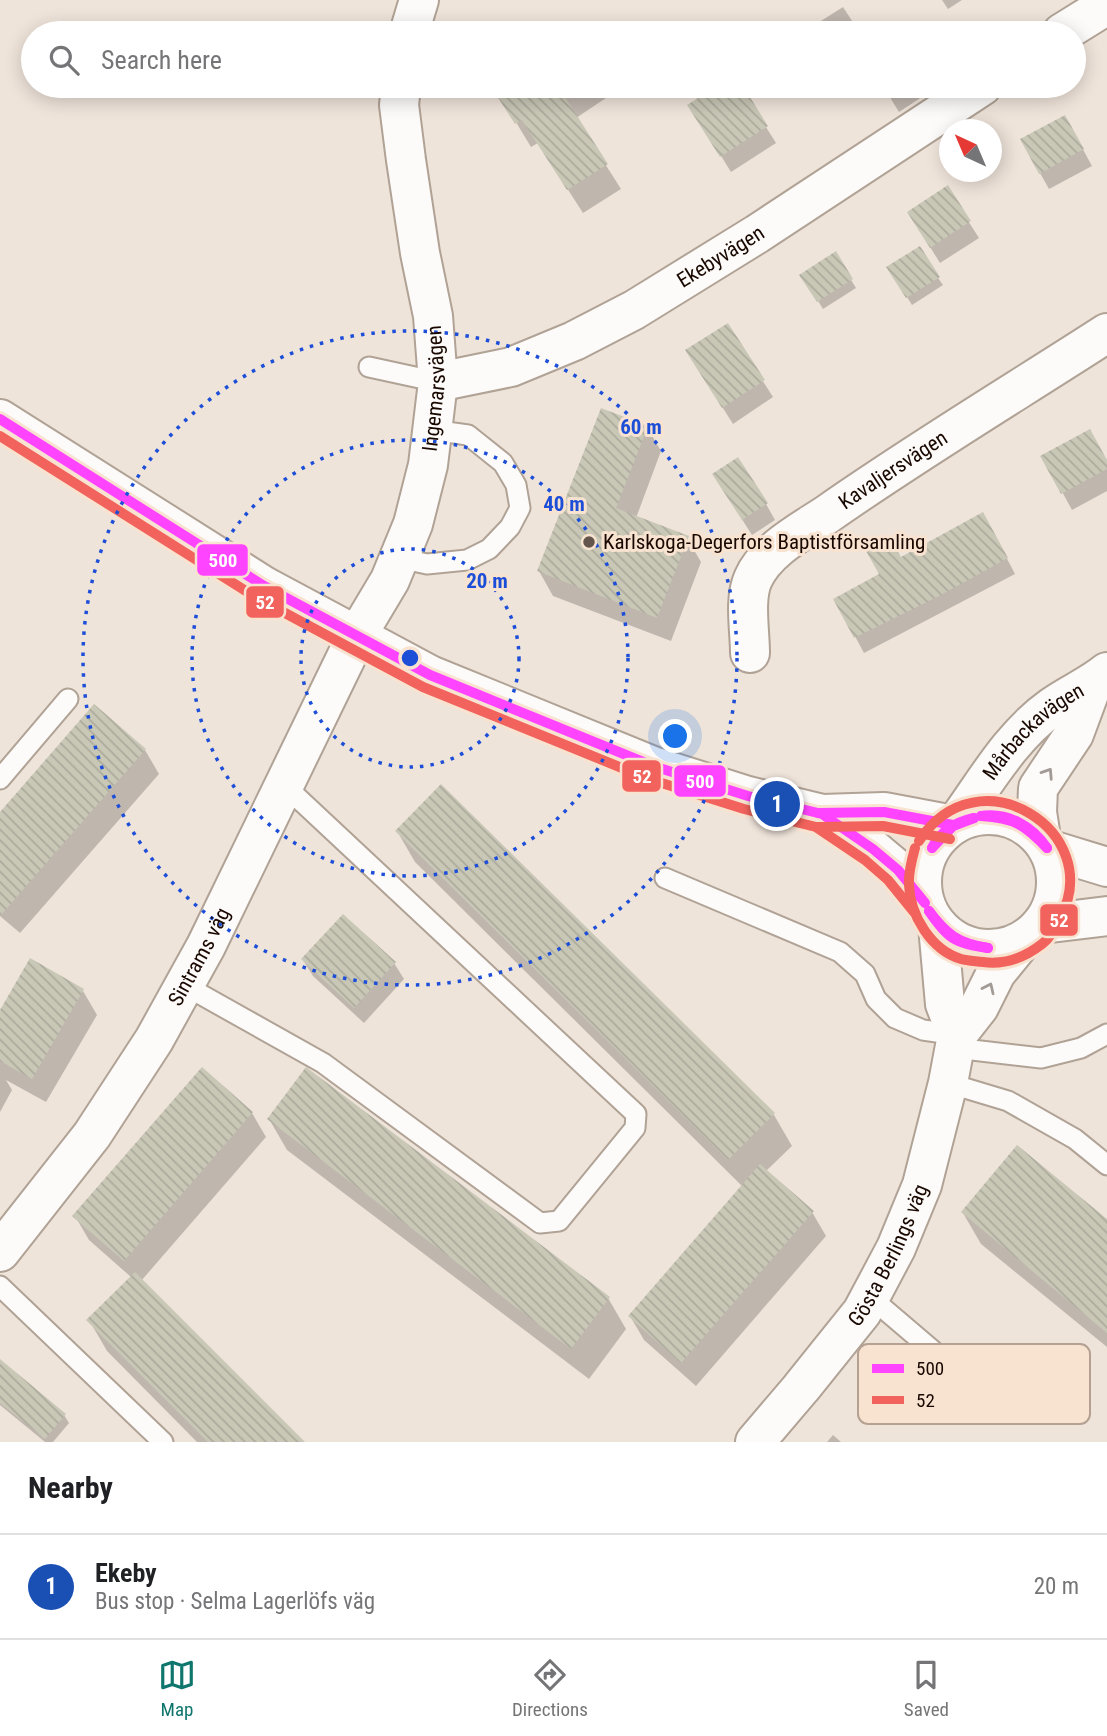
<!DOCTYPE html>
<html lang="en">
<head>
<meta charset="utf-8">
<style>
	body { margin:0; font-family:"Roboto Condensed",sans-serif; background:#f2f2f2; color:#202124 }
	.compass { position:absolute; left:939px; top:119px; width:63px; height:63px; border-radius:50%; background:#fff; box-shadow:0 4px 18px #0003; rotate:316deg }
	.you { position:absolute; left:676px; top:737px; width:24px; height:24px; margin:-18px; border:5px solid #fff; border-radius:50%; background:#1a73e8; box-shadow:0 0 0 10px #1a73e833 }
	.badge { display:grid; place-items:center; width:46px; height:46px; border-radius:50%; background:#0f766e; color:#fff; font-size:23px; font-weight:700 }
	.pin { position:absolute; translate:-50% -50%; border:4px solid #fff; box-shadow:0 2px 7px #0006 }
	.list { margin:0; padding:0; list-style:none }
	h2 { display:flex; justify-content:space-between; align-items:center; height:91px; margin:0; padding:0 28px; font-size:30px }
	h2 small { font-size:23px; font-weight:400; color:#757577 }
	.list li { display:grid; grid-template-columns:46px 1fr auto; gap:21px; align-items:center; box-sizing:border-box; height:105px; padding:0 28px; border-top:2px solid #e0e0e0 }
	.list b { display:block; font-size:26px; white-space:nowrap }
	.list p { margin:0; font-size:23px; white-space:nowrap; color:#757577 }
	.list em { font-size:23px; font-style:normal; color:#757577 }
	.icon { flex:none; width:38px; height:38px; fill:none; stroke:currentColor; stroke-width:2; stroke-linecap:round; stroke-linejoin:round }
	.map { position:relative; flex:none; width:1107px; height:1442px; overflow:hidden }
	.search { position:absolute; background:#fff; box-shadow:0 4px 18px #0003; left:21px; right:21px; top:21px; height:77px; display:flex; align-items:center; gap:18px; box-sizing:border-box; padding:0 24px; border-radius:38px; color:#757577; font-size:26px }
	.sheet { height:196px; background:#fff }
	nav { display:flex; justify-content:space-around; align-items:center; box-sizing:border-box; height:98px; border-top:2px solid #e0e0e0; background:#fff; font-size:19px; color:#757577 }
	nav a { display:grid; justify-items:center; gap:4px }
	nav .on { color:#0f766e }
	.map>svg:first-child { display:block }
</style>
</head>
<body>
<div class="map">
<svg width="1107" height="1442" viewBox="0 0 1107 1442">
	<defs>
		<pattern id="building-back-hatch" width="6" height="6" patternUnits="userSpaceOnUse" patternTransform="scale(1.75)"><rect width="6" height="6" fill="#c9c8b7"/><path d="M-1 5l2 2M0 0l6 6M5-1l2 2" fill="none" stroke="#acaa9c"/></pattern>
	</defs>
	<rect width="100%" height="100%" fill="#efe4da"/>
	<g fill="#0003">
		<path d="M 942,0 L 962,0 L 948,9 Z"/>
		<path d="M 843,7 L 860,33 L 802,33 Z"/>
		<path d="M 494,86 L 599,86 L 606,98 L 576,118 L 621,189 L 583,213 L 538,143 L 531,147 Z"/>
		<path d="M 720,86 L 740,86 L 776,143 L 731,172 L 690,106 Z"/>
		<path d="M 883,86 L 936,86 L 937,87 L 899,112 Z"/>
		<path d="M 1074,133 L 1092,166 L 1049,189 L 1040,173 Z"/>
		<path d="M 947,188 L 979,238 L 940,263 L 919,229 Z"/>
		<path d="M 835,254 L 856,288 L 823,309 L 802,275 Z"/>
		<path d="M 893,275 L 938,278 L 943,285 L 912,305 Z"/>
		<path d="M 727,325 L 773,397 L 733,424 L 697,367 Z"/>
		<path d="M 647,427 L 661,451 L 636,518 L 687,538 L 701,562 L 671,641 L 553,596 L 539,571 Z"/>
		<path d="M 1043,457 L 1107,463 L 1107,491 L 1072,510 Z"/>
		<path d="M 724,491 L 766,504 L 775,520 L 752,535 Z"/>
		<path d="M 992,530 L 1015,574 L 864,653 L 835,599 L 881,575 L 900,559 Z"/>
		<path d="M 145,750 L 159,774 L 20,933 L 0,916 L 0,815 Z"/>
		<path d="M 441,786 L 774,1115 L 792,1146 L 766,1171 L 812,1212 L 826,1236 L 696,1386 L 644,1340 L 630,1316 L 743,1187 L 415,862 L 397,831 Z"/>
		<path d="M 303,960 L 394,963 L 404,979 L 364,1023 L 313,976 Z"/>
		<path d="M 83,991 L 97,1015 L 46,1102 L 6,1080 L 12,1090 L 0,1112 L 0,1013 Z"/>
		<path d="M 252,1113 L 266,1137 L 141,1281 L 302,1442 L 197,1442 L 107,1351 L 89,1320 L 131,1277 L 89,1240 L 75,1216 Z"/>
		<path d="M 269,1119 L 608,1298 L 626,1329 L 589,1379 L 287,1150 Z"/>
		<path d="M 963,1213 L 1107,1221 L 1107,1347 L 981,1244 Z"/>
		<path d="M 0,1361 L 64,1415 L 69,1423 L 53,1442 L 45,1442 L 0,1405 Z"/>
		<path d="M 833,1435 L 841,1442 L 827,1442 Z"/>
	</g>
	<g fill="url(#building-back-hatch)">
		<path d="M 900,24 L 905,33 L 885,33 Z"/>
		<path d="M 565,86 L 568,90 L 563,94 L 608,164 L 567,190 L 522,120 L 515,124 L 491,87 Z"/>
		<path d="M 717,86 L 743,86 L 768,126 L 720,157 L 687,105 Z"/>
		<path d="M 882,86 L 905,86 L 889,96 Z"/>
		<path d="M 1065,115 L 1084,149 L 1039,174 L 1020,139 Z"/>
		<path d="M 948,185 L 971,221 L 930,248 L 907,212 Z"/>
		<path d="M 920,246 L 940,277 L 906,298 L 886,267 Z"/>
		<path d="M 836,251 L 853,279 L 817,302 L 799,275 Z"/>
		<path d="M 728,323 L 765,380 L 722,408 L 685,350 Z"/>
		<path d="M 601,408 L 648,426 L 616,508 L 689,536 L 657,618 L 537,571 Z"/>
		<path d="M 1090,429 L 1107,460 L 1107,469 L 1061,494 L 1040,456 Z"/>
		<path d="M 738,457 L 768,503 L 742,520 L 712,474 Z"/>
		<path d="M 983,512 L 1008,558 L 939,596 L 854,638 L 833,599 L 879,574 L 866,551 L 890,538 L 901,557 Z"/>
		<path d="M 94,704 L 146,749 L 0,916 L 0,812 Z"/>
		<path d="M 441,784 L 775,1113 L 728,1160 L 395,831 Z"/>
		<path d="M 343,914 L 396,962 L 354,1008 L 301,959 Z"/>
		<path d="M 30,958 L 84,989 L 32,1079 L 0,1061 L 0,1010 Z"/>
		<path d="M 202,1067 L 253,1112 L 124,1261 L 72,1216 Z"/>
		<path d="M 306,1067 L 610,1297 L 571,1349 L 267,1119 Z"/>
		<path d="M 1017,1145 L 1107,1219 L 1107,1333 L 961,1212 Z"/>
		<path d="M 760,1164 L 814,1211 L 681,1363 L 628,1316 Z"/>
		<path d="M 135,1272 L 305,1442 L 208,1442 L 86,1320 Z"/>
		<path d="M 0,1359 L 66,1414 L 45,1439 L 0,1403 Z"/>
	</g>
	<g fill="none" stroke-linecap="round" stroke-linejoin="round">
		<defs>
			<g id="service">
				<path d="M 369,367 L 438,382"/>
				<path d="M 399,558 L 427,564 L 467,560 L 489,549 L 510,527 L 520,508 L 516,485 L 503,463 L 468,435 L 432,430"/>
				<path d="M 0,779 L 68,699"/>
				<path d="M 665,878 L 840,952 L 865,974 L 876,999 L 895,1018 L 923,1030 L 957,1035"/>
				<path d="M 184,985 L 323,1063 L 540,1223 L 559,1221 L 635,1128 L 636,1114 L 284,785"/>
				<path d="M 955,1048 L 1041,1058 L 1081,1048 L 1107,1034"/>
				<path d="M 948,1083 L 1008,1101 L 1075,1139 L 1107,1165"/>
				<path d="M 0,1286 L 163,1442"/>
				<path d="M 870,1297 L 999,1407"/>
			</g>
			<g id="minor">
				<path d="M 409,33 L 419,0"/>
				<path d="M 1062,33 L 1107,5"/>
				<path id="s1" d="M 438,382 L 511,367 L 574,341 L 634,310 L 757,234 L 982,86"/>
				<path id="s2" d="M 750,653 C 750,631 744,599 753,579 C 766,549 804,530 829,513 C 919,450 1014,393 1107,333"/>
				<path id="s3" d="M 956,823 C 985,783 1011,736 1052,707 C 1070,694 1090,686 1107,672"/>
				<path d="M 1041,838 L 1037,812 L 1038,788 L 1074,734 L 1093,683"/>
				<path d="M 938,926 L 945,1004 L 957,1035"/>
				<path id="s4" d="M 0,1252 L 92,1135 L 154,1040 L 206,946 L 356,637 L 390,580 L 413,524 L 428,465 L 438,382 L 433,316 L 420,253 L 406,160 L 399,105 L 401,86"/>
				<path id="s5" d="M 755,1442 L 801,1388 L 862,1312 L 870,1297 L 896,1248 L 922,1185 L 948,1083 L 957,1035 L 979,1007 L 996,973 L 1022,941"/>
			</g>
			<g id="tertiary">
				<path d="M 0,419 L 264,586 L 430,675 L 653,766 L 748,796 L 822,814 L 884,812 L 953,825"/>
				<path d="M 822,814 L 873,849 L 898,870 L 925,903"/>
				<circle cx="989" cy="882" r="67"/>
				<path d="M 1048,849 L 1107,867"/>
				<path d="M 1042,924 L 1107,916"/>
			</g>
		</defs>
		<use href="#service" stroke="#b0a295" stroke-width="23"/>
		<use href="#minor" stroke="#b0a295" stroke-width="42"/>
		<use href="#tertiary" stroke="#b0a295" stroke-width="42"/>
		<use href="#service" stroke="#fdfbf9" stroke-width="19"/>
		<use href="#minor" stroke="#fdfbf9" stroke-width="38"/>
		<use href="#tertiary" stroke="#fdfbf9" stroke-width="38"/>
		<defs>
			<g id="bus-1">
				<path d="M 0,419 L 264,586 L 430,675 L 653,766 L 748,796 L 822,814 L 873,849 L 898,870 L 925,903"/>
				<path d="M 818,813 L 884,812 L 953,825"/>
				<path d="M 981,816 C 1014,818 1024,824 1047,848"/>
				<path d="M 981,816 C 1008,812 1032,826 1047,848"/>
				<path d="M 932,848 C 941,830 956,822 974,818"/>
				<path d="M 932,848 L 953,826 L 974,818"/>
				<path d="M 929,911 C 947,935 958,943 988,948"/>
				<path d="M 929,911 C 947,938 955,944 988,948"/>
			</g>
			<g id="bus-2">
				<path d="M 0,436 L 257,598 L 423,687 L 649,779 L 744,809 L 816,827 L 865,860 L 888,880 L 914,912"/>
				<path d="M 818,827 L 883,826 L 950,839"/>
				<path d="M 915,848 C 912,859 908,873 909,885 C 910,915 931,950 961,959 C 968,961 976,961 983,962 C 1005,965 1024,958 1042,944 C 1051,937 1055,928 1060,918 C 1107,832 978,750 919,841"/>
			</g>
		</defs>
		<use href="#bus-1" stroke="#f8e3d1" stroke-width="16"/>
		<use href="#bus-2" stroke="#f8e3d1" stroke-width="16"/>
		<use href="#bus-1" stroke="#f4f" stroke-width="10"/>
		<use href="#bus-2" stroke="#f1635c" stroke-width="10"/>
	</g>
	<defs><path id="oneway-chevron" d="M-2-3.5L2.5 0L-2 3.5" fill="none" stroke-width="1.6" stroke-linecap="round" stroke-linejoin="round" transform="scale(1.75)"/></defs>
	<g stroke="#a29a95">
		<use href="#oneway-chevron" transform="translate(1048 773) rotate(-57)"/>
		<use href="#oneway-chevron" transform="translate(989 988) rotate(-65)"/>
	</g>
	<g fill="none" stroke="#1d4ed8" stroke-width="3.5" stroke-dasharray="3.5 7">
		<circle cx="410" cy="658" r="109"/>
		<circle cx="410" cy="658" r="218"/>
		<circle cx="410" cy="658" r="327"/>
	</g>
	<circle fill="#64554c" stroke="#f8e3d1" stroke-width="2.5" cx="589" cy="542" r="7"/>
	<g text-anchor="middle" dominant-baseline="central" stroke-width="6" stroke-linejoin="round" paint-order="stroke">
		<g font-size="21" fill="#190800" stroke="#f8e3d1">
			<text stroke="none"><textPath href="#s1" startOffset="312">Ekebyvägen</textPath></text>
			<text stroke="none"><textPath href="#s4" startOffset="978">Ingemarsvägen</textPath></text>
			<text stroke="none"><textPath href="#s2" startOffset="254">Kavaljersvägen</textPath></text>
			<text stroke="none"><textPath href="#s3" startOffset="121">Mårbackavägen</textPath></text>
			<text stroke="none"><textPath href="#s4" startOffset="357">Sintrams väg</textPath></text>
			<text stroke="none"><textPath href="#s5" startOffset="231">Gösta Berlings väg</textPath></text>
		</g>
		<g font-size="21" fill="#190800" stroke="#f8e3d1" text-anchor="start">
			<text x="603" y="542">Karlskoga-Degerfors Baptistförsamling</text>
		</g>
	</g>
	<rect x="858" y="1344" width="232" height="80" rx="10" fill="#f8e3d1" stroke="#b5a192" stroke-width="2"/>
	<rect x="872" y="1364" width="32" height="9" fill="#f4f"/>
	<rect x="872" y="1396" width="32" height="8" fill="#f1635c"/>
	<g font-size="19" fill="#190800">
		<text x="916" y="1375">500</text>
		<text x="916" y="1407">52</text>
	</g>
	<circle cx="410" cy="658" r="10" fill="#1d4ed8" stroke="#f8e3d1" stroke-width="3.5"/>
	<g font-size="21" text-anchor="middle" font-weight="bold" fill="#1d4ed8" stroke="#f8e3d1" stroke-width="6" stroke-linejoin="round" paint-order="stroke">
		<text x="641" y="434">60 m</text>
		<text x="564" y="511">40 m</text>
		<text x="487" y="588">20 m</text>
	</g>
	<g stroke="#f8e3d1" stroke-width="2.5">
		<rect x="196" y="543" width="53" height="34" rx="7" fill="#f4f"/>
		<rect x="245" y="585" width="40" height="34" rx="7" fill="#f1635c"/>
		<rect x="621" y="759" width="41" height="34" rx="7" fill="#f1635c"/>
		<rect x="673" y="764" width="54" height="34" rx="7" fill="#f4f"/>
		<rect x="1039" y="903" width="40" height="34" rx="7" fill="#f1635c"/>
	</g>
	<g font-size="19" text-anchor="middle" font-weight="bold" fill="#fff">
		<text x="223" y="567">500</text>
		<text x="265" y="609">52</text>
		<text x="642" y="783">52</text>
		<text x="700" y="788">500</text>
		<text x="1059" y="927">52</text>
	</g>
</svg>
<svg class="compass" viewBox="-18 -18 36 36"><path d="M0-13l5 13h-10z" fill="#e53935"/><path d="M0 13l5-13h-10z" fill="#757577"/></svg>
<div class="you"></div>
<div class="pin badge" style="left:777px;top:804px;background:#1a4fb4">1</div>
<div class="search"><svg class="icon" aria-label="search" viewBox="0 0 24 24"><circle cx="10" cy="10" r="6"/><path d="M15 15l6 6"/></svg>Search here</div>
</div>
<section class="sheet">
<h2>Nearby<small></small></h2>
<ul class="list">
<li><span class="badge" style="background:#1a4fb4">1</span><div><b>Ekeby</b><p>Bus stop · Selma Lagerlöfs väg</p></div><em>20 m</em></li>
</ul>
</section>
<nav>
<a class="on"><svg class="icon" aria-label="map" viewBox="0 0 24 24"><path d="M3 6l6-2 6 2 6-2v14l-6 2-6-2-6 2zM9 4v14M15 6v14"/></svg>Map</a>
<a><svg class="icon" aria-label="directions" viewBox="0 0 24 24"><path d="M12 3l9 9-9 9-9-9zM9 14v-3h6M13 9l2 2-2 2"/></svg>Directions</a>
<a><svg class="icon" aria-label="saved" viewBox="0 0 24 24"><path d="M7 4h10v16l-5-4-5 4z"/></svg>Saved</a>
</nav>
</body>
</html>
